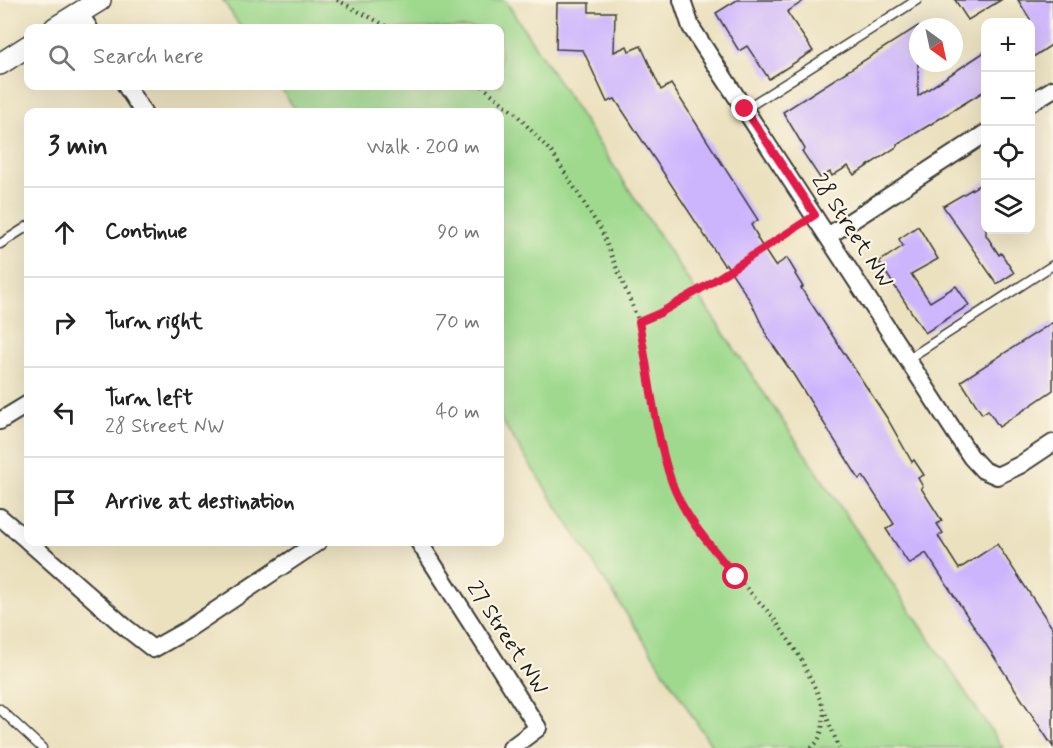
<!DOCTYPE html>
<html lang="en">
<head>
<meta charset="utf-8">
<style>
	body { margin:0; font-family:Mynerve,sans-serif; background:#f2f2f2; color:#222 }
	.controls { position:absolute; right:18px; top:18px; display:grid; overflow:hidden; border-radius:12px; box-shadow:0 6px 24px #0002 }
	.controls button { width:54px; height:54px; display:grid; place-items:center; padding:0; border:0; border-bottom:2px solid #e0e0e0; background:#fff; color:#222; font:30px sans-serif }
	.compass { position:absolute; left:909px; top:18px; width:54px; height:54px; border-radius:50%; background:#fff; box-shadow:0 6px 24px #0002; rotate:147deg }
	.stop { position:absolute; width:18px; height:18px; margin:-14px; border:4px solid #e11d48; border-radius:50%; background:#fff }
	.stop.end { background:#e11d48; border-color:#fff; box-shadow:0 2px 6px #0008 }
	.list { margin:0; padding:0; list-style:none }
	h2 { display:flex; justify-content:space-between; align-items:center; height:78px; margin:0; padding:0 24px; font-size:26px }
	h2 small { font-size:20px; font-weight:400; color:#767676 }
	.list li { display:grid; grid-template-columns:39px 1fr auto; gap:18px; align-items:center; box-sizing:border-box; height:90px; padding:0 24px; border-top:2px solid #e0e0e0 }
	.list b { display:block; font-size:22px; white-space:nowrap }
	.list p { margin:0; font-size:20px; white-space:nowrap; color:#767676 }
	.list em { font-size:20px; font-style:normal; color:#767676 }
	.icon { flex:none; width:33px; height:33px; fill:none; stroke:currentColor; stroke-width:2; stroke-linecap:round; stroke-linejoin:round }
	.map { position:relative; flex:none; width:1053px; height:748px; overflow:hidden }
	.search { position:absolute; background:#fff; box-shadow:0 6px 24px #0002; left:24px; top:24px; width:480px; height:66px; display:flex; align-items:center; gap:15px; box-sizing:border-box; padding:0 21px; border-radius:12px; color:#767676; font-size:22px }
	.panel { position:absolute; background:#fff; box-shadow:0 6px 24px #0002; left:24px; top:108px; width:480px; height:438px; border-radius:12px }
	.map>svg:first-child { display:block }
</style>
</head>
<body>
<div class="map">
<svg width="1053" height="748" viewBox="0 0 1053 748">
	<rect width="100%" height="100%" fill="#fcf5e5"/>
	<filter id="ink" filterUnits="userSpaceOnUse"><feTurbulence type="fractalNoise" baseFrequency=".0167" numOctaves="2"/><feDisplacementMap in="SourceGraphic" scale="12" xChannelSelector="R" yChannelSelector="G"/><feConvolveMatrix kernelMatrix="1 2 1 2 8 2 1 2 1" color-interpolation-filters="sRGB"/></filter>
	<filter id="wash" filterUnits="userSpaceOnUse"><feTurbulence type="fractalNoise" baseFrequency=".008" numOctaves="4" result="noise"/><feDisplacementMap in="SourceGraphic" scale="24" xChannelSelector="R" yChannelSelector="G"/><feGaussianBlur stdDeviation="1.35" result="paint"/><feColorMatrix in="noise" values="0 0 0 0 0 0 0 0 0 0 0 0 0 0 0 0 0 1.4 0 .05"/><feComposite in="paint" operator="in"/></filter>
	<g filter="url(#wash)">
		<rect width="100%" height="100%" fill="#ebe1bf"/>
		<path fill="#9ed98d" stroke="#5d7a54" stroke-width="1.5" d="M 223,0 L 505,0 L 704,304 L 1003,748 L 713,748 L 500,418 L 500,112 L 297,112 L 279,86 L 500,86 L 500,28 L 241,28 Z"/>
		<g id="blocks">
			<g fill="#cdb5fe">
				<path d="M 737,0 L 805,0 L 787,12 L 813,51 L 769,79 L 747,46 L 739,51 L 716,13 Z"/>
				<path d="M 955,0 L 1001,0 L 968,20 Z"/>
				<path d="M 1018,0 L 1053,0 L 1053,44 L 1030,59 L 1030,19 Z"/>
				<path d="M 557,3 L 589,3 L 589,12 L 615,12 L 614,52 L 627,46 L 629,51 L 641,46 L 661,90 L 671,84 L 758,220 L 751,225 L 758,237 L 757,238 L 775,266 L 787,258 L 796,273 L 795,274 L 803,287 L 801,288 L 887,418 L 912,462 L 914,460 L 924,475 L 918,478 L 923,487 L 921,488 L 942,521 L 937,524 L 943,533 L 938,536 L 959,569 L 997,544 L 1053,629 L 1053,747 L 926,553 L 909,564 L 886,529 L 894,524 L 863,476 L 859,479 L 793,374 L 768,338 L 751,302 L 726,264 L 724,265 L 615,99 L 607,102 L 583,50 L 556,49 Z"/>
				<path d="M 918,26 L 918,96 L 986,51 L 986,90 L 897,145 L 898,146 L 854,175 L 848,166 L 832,176 L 830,172 L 820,178 L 802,151 L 805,149 L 783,112 Z"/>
				<path d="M 986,181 L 986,235 L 999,255 L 1001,253 L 1014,273 L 997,284 L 943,206 Z"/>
				<path d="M 918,226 L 938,259 L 911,274 L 930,302 L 956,286 L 969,305 L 925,333 L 879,262 L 903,246 L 899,239 Z"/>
				<path d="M 1053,322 L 1053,390 L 999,427 L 988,410 L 982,414 L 961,381 Z"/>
			</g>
		</g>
	</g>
	<g filter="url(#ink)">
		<use href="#blocks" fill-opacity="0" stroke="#3b3a34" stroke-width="1.5"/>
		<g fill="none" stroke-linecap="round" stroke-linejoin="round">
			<defs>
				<g id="service">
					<path d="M 745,109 L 917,0"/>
					<path d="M 0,244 L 28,226"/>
					<path d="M 908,359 L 1053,265"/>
					<path d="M 0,709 L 42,748"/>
				</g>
				<g id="minor">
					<path d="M 682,0 L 691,27 L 971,457 L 983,470 L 997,476 L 1020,465 L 1053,443"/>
					<path d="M 79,13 L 89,28"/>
					<path d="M 126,86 L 143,112"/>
					<path d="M 1030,103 L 1053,89"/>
					<path d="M 828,236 L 986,133"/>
					<path d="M 0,421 L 28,404"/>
					<path d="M 0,517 L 28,541"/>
					<path d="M 29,542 L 125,627 L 153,649 L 185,631 L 318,542"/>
					<path d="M 419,542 L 538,728 L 511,748"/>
				</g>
				<g id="tertiary">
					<path d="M 55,28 L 100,0"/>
					<path d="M 0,64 L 28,46"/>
				</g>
			</defs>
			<use href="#service" stroke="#3b3a34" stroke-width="11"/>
			<use href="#minor" stroke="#3b3a34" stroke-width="20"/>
			<use href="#tertiary" stroke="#3b3a34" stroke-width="24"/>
			<g stroke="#3b3a34" stroke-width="4" stroke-dasharray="1.5 4.5" stroke-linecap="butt">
				<path d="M 337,0 L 390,28"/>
				<path d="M 482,86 L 516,114 L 553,154 L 601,230 L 639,322 L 661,442 L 672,484 L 690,519 L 736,577 L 773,617 L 800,657 L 817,692 L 839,748"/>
				<path d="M 639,322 L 660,313 L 704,287 L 799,225"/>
				<path d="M 811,748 C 823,739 823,724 824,710"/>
			</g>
			<use href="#service" stroke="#fff" stroke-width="8"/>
			<use href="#minor" stroke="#fff" stroke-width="16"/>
			<use href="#tertiary" stroke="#fff" stroke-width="21"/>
		</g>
	</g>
	<g fill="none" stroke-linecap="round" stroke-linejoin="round" filter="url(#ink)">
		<path stroke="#e11d48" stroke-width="8" d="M 736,577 C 713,548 685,519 672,483 C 655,435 649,373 639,322 L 660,313 L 704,287 L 815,215 L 745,109"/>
	</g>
	<g text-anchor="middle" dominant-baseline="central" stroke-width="4.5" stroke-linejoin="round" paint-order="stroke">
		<g font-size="22" fill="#1c1c1c" stroke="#fcf5e5">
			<text transform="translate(852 231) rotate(57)">28 Street NW</text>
			<text transform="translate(507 638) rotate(57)">27 Street NW</text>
		</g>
	</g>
</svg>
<div class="controls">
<button>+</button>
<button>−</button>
<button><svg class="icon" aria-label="locate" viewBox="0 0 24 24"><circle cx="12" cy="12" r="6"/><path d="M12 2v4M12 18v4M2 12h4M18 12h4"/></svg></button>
<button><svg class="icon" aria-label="layers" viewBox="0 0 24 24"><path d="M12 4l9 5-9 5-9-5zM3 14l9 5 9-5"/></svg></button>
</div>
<svg class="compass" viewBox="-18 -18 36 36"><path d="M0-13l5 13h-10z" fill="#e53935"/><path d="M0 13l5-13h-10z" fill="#767676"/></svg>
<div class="stop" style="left:736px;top:577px"></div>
<div class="stop end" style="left:745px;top:109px"></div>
<div class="search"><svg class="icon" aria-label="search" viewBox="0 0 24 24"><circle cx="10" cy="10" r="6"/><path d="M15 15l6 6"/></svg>Search here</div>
<section class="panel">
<h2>3 min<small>Walk · 200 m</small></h2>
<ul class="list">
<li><svg class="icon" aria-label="ahead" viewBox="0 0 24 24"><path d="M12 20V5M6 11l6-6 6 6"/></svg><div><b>Continue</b></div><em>90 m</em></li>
<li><svg class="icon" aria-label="right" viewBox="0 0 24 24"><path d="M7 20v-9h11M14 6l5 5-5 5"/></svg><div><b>Turn right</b></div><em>70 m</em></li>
<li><svg class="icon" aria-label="left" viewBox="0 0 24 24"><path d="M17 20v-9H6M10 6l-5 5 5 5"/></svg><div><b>Turn left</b><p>28 Street NW</p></div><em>40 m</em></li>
<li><svg class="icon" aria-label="arrive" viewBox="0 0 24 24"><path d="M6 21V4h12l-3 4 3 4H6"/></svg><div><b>Arrive at destination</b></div></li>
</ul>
</section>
</div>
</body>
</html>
